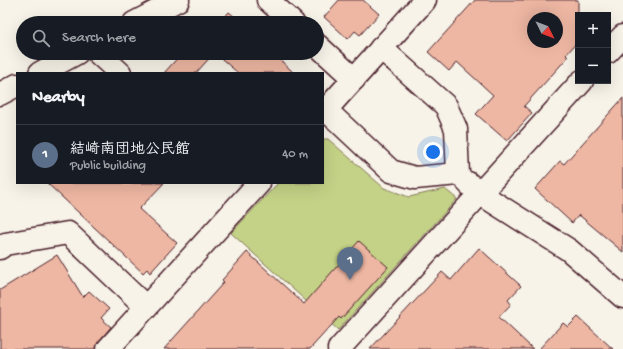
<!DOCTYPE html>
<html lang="en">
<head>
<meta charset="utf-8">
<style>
	body { margin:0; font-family:"Gochi Hand","Klee One",sans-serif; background:#20242c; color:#f1f3f6 }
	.controls { position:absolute; right:12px; top:12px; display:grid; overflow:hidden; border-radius:0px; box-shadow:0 4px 16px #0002 }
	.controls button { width:36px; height:36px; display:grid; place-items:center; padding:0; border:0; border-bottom:1px solid #363941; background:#171b24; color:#f1f3f6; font:20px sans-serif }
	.compass { position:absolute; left:527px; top:12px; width:36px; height:36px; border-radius:50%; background:#171b24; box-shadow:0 4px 16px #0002; rotate:132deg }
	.you { position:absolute; left:433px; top:152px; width:14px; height:14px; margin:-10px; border:3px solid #fff; border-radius:50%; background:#1a73e8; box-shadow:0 0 0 6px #1a73e833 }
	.badge { display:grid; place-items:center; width:26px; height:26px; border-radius:50%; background:#ea580c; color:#fff; font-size:13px; font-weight:700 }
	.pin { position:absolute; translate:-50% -33px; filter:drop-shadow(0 1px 2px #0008) }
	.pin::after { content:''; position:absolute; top:21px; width:14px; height:12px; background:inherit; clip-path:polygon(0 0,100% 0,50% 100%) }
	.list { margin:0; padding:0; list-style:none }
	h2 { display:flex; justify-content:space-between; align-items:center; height:52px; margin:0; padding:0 16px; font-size:17px }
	h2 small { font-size:13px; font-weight:400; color:#9ea1a6 }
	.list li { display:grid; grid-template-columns:26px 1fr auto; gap:12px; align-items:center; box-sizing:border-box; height:60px; padding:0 16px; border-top:1px solid #363941 }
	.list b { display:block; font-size:15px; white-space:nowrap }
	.list p { margin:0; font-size:13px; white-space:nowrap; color:#9ea1a6 }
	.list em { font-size:13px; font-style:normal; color:#9ea1a6 }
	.icon { flex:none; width:22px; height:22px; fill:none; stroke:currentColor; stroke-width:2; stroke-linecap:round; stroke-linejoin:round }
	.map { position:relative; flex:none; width:623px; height:349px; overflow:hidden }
	.search { position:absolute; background:#171b24; box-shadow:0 4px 16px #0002; left:16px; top:16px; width:308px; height:44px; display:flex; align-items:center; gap:10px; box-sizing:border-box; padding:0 14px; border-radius:22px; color:#9ea1a6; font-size:15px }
	.panel { position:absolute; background:#171b24; box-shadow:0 4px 16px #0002; left:16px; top:72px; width:308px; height:112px; border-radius:0px }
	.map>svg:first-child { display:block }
</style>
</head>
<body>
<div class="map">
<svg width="623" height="349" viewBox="0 0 623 349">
	<rect width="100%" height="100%" fill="#f7f3e8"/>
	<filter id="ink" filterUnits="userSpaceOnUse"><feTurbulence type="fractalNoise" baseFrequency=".025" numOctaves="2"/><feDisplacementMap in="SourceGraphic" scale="8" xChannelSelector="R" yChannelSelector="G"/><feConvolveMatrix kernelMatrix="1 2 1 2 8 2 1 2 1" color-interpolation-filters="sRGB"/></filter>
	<g filter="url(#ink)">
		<path fill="#c3d286" stroke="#867858" d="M 323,139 L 328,139 L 384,188 L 409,197 L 445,189 L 457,199 L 338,330 L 231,233 L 278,183 L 323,183 Z"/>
		<g fill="#eeb7a3" stroke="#4a1f2b" fill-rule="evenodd">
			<path d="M 339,0 L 363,0 L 379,14 L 360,35 L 355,31 L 348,39 L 324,17 Z"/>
			<path d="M 475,0 L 578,0 L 578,41 L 566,55 L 568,57 L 524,106 L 532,113 L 507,141 L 476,114 L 493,95 L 457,62 L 449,71 L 428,52 ZM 533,18 L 557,18 L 557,42 L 533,42 Z"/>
			<path d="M 229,12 L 242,23 L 209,23 L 214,18 L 219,23 Z"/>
			<path d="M 182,53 L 214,53 L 196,73 L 164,73 Z"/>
			<path d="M 215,53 L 281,53 L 277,57 L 294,73 L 238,73 Z"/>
			<path d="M 623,98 L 623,252 L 579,215 L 572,223 L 535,189 L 560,161 L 564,164 Z"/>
			<path d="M 47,183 L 164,183 L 139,209 L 177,243 L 150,273 L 147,269 L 143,273 Z"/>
			<path d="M 359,241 L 388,267 L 341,319 L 339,317 L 310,349 L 164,349 L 224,282 L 222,280 L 247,252 L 304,304 Z"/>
			<path d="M 479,248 L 521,286 L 508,300 L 511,304 L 499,317 L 533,349 L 370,349 L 442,272 L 451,280 Z"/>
			<path d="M 57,255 L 83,297 L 89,291 L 109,309 L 101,318 L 111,327 L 99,341 L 96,346 L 96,349 L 0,349 L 0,290 Z"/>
			<path d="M 578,317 L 613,349 L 539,349 L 563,323 L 568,327 Z"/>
		</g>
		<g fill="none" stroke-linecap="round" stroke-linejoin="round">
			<defs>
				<g id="minor">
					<path d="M 268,0 L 293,23"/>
					<path d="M 134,23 L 178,0"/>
					<path d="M 317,45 L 354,79"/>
					<path d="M 608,52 L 623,36"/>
					<path d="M 98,53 L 120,73"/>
					<path d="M 40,73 L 77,53"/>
					<path d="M 0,94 L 17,85"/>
					<path d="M 326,110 L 391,171 L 415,178 L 458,174 L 456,129 L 446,106 L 381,48"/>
					<path d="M 323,113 L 425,0"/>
					<path d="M 468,183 L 479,193 L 569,250 L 623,297"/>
					<path d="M 0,248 L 5,244 L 68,233 L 146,307"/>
					<path d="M 108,349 L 259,183"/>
					<path d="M 339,349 L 582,81"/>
				</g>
			</defs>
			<use href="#minor" stroke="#4a1f2b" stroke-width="25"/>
			<use href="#minor" stroke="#f7f3e8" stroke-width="22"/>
		</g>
	</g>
</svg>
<div class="controls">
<button>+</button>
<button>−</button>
</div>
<svg class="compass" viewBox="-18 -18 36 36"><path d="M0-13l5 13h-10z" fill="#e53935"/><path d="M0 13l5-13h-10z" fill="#9ea1a6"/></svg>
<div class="you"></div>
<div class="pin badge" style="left:350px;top:280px;background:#5c6f8a">1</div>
<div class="search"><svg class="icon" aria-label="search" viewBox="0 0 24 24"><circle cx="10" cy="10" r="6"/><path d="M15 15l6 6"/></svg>Search here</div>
<section class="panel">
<h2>Nearby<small></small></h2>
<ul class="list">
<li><span class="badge" style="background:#5c6f8a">1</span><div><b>結崎南団地公民館</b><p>Public building</p></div><em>40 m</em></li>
</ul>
</section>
</div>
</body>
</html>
